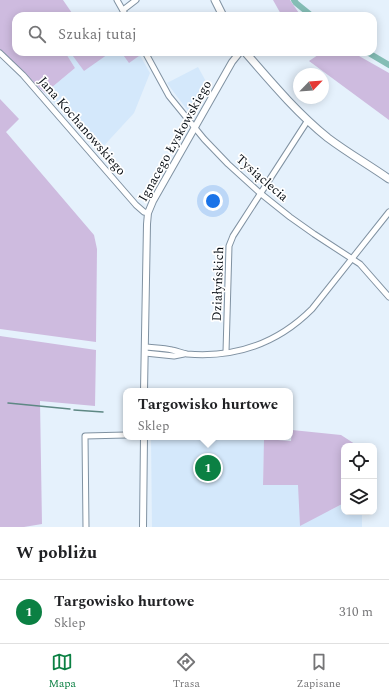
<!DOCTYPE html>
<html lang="pl">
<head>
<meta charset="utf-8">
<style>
	body { margin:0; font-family:Spectral,serif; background:#f6f6f6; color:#202124 }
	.controls { position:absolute; right:12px; bottom:12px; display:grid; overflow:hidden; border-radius:8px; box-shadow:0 2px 10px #0003 }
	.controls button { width:36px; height:36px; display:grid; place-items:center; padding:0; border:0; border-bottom:1px solid #e0e0e0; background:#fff; color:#202124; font:20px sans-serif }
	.compass { position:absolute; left:293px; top:68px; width:36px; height:36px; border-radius:50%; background:#fff; box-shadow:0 2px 10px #0003; rotate:65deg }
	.you { position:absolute; left:213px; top:201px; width:14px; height:14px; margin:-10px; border:3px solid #fff; border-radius:50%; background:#1a73e8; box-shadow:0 0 0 6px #1a73e833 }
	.badge { display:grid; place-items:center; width:26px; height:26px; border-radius:50%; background:#0b8043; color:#fff; font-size:13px; font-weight:700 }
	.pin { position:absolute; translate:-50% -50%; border:2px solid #fff; box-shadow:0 1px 4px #0006 }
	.popup { position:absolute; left:123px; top:388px; width:170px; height:52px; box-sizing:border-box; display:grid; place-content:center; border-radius:8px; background:#fff; filter:drop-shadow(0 1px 3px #0005); font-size:13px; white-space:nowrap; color:#757577 }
	.popup b { font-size:15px; color:#202124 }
	.popup::after { content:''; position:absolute; left:50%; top:100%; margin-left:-8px; border:8px solid transparent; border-top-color:#fff }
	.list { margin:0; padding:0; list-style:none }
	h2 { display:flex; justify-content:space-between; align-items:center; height:52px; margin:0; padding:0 16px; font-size:17px }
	h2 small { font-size:13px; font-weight:400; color:#757577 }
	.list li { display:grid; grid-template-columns:26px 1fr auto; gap:12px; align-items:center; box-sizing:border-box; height:64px; padding:0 16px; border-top:1px solid #e0e0e0 }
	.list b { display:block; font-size:15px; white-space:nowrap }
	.list p { margin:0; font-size:13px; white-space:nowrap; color:#757577 }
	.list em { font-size:13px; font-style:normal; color:#757577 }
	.icon { flex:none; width:22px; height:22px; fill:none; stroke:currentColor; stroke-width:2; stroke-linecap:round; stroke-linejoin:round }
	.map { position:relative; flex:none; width:389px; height:527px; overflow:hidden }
	.search { position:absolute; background:#fff; box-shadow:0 2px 10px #0003; left:12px; right:12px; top:12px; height:44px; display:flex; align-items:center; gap:10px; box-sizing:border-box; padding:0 14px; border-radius:12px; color:#757577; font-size:15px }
	.sheet { height:116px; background:#fff }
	nav { display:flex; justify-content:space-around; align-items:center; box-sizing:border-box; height:56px; border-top:1px solid #e0e0e0; background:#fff; font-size:11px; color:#757577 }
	nav a { display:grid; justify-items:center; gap:2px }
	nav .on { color:#0b8043 }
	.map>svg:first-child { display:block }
</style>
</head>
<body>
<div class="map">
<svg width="389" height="527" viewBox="0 0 389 527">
	<rect width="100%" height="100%" fill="#e5f1fc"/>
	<g fill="#d4e8fb">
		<path d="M 65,52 L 138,52 L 150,73 L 134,113 L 99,151 L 45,93 L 75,68 Z"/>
		<path d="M 198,67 L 209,87 L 193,112 L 189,112 L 185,107 L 167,83 Z"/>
		<path d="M 151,437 L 264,437 L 264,451 L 263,484 L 298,485 L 329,511 L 344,503 L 344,512 L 362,512 L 362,527 L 152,527 Z"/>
	</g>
	<g fill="#cebbdf">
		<path d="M 0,0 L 63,0 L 74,16 L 16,16 L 16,52 L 65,52 L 75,68 L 45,93 L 0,50 Z"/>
		<path d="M 273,0 L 290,0 L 301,16 L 282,16 Z"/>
		<path d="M 70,52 L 111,52 L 84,71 Z"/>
		<path d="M 121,52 L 136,52 L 139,56 L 129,63 Z"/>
		<path d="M 321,52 L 352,52 L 389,73 L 389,120 L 309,61 L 321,53 Z"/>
		<path d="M 0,99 L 19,119 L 6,132 L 94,235 L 97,249 L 96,342 L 0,329 Z"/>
		<path d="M 0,336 L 96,350 L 95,406 L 40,401 L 42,524 L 24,527 L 0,527 Z"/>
		<path d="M 292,430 L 341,435 L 358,446 L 344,446 L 344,503 L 300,526 L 298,485 L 263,485 L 264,439 L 291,441 Z"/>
	</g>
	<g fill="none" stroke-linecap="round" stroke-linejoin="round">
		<g stroke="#5e8884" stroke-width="1.5">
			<path d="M 8,403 L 70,409"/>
			<path d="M 74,410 L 103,412"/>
		</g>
		<g stroke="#84bdb5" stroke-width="6">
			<path d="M 294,0 L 296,3 L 312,16"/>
			<path d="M 367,52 L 389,65"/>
		</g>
		<defs>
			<g id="minor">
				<path d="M 117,0 L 126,16"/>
				<path d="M 123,10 L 136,0"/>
				<path d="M 145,52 L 169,96 L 204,139 L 228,164 L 260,193 L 290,217 L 314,234 L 360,264 L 389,297"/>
				<path d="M 0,53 L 23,75 L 136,205 L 144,212 L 148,213"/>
				<path d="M 145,347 C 154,348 164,348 172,350 C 177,351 182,353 187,354 C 235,358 278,343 312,309 L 389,212"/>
				<path d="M 226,352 L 229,246 L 233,236 L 308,120"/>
				<path d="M 145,353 L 174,356 L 184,354"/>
				<path d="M 86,527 L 85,436 L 126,435"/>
			</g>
			<g id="tertiary">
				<path d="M 144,391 L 147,224 L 148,213 L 153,201 L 232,62 L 240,52"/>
				<path d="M 143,527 L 144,437"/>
			</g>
			<g id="secondary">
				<path d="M 215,0 L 223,16"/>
				<path d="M 245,52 C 271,82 297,113 328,138 C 348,153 369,165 389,179"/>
			</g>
		</defs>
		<use href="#minor" stroke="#8092a2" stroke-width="7"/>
		<use href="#tertiary" stroke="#8092a2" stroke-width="8"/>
		<use href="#secondary" stroke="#8092a2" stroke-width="9"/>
		<use href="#minor" stroke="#fff" stroke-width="5"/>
		<use href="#tertiary" stroke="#fff" stroke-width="6"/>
		<use href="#secondary" stroke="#fff" stroke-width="7"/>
	</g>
	<g text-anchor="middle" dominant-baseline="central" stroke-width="3.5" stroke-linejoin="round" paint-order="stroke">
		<g font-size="13" fill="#070d13" stroke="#fff">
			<text transform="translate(82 126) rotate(49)">Jana Kochanowskiego</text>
			<text transform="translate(175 141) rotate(-61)">Ignacego Łyskowskiego</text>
			<text transform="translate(262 178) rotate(41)">Tysiąclecia</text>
			<text transform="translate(218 284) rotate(-88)">Działyńskich</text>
		</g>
	</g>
</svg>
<div class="controls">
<button><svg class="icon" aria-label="locate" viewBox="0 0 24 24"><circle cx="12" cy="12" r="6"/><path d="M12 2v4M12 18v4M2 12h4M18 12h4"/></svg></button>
<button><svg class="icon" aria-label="layers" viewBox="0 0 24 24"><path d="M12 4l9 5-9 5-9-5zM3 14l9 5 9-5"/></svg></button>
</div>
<svg class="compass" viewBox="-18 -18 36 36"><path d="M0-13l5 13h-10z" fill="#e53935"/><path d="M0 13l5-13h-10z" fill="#757577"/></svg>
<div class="you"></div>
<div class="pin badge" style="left:208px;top:468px">1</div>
<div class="popup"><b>Targowisko hurtowe</b>Sklep</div>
<div class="search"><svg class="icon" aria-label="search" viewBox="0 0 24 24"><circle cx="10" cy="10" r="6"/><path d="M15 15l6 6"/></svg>Szukaj tutaj</div>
</div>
<section class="sheet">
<h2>W pobliżu<small></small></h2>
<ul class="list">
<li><span class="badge">1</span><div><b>Targowisko hurtowe</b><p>Sklep</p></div><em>310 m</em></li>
</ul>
</section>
<nav>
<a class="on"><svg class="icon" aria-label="map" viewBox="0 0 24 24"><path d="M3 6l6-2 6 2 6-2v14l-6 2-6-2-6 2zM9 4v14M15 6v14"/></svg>Mapa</a>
<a><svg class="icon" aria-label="directions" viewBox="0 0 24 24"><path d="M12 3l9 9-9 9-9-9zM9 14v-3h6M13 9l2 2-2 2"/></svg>Trasa</a>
<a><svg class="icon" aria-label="saved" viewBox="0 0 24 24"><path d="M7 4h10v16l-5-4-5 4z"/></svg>Zapisane</a>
</nav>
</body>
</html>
